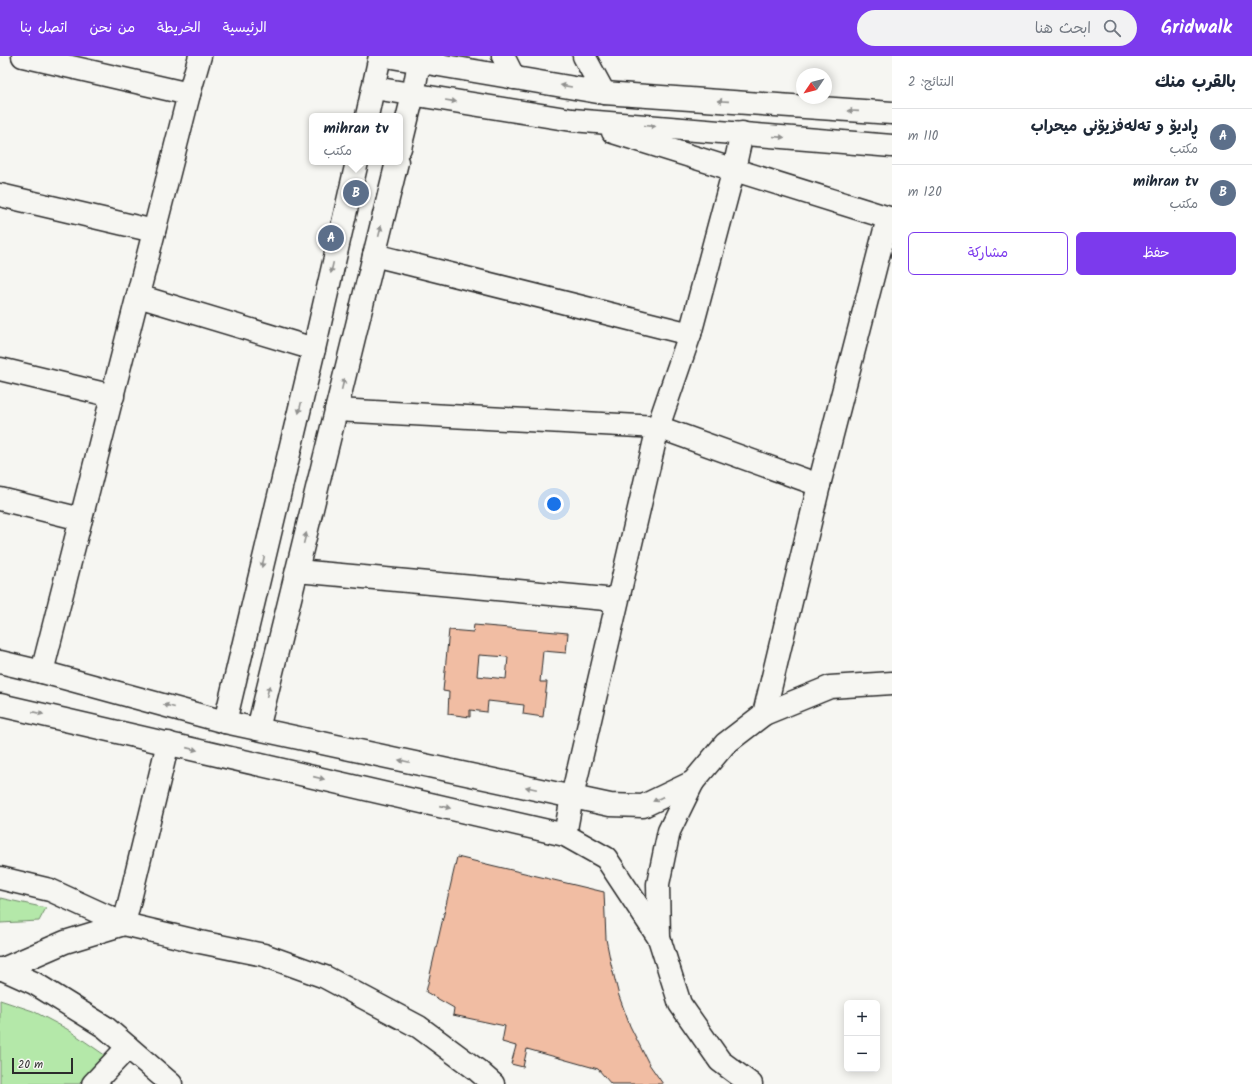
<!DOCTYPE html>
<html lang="ar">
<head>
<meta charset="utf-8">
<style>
	body { margin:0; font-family:Kalam,"Playpen Sans Arabic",sans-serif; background:#f2f2f3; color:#1f2937; direction:rtl }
	.controls { position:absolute; right:12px; bottom:12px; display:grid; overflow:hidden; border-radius:6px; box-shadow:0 2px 10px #0003 }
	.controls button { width:36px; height:36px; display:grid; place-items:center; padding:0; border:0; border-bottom:1px solid #e0e1e3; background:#fff; color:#1f2937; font:20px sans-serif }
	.compass { position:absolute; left:796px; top:12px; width:36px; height:36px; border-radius:50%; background:#fff; box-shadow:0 2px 10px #0003; rotate:235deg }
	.scale { position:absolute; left:12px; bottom:10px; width:61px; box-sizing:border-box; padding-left:4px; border:2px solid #2b2b2b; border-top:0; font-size:11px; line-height:14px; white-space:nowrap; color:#2b2b2b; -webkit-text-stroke:3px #f6f6f2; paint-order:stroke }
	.you { position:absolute; left:554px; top:448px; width:14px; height:14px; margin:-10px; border:3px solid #fff; border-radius:50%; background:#1a73e8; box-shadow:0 0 0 6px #1a73e833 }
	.badge { display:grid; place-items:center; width:26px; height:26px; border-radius:50%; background:#7c3aed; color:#fff; font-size:13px; font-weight:700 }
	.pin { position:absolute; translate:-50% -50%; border:2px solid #fff; box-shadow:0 1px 4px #0006 }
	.popup { position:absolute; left:309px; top:57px; width:94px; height:52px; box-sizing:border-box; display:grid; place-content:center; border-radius:6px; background:#fff; filter:drop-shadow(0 1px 3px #0005); font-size:13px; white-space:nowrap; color:#747a83 }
	.popup b { font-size:15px; color:#1f2937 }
	.popup::after { content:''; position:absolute; left:50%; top:100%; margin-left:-8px; border:8px solid transparent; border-top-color:#fff }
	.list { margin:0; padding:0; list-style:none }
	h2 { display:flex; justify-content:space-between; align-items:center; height:52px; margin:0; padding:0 16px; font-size:17px }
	h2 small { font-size:13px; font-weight:400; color:#747a83 }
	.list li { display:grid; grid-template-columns:26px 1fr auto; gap:12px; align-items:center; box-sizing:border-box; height:56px; padding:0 16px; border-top:1px solid #e0e1e3 }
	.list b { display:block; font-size:15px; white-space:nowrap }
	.list p { margin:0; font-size:13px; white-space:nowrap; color:#747a83 }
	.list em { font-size:13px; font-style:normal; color:#747a83 }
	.actions { display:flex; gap:8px; padding:12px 16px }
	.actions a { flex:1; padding:9px 0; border:1px solid #7c3aed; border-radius:6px; text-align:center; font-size:14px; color:#7c3aed }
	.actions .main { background:#7c3aed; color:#fff }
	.icon { flex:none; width:22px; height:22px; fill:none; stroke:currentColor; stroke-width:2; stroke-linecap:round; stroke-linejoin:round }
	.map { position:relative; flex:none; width:892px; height:1028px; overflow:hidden; direction:ltr }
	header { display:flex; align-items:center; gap:24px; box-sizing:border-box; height:56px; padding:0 20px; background:#7c3aed; color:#fff }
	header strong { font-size:19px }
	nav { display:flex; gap:22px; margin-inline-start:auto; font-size:14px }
	.search { width:280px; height:36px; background:#f2f2f3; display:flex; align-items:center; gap:10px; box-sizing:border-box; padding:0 14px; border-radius:22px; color:#747a83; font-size:15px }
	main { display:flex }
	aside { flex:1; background:#fff }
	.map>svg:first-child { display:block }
</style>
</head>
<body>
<header>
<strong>Gridwalk</strong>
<div class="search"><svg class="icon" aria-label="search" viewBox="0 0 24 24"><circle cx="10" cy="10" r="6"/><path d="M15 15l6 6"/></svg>ابحث هنا</div>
<nav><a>الرئيسية</a><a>الخريطة</a><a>من نحن</a><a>اتصل بنا</a></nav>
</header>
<main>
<aside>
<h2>بالقرب منك<small>النتائج: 2</small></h2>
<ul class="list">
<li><span class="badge" style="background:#5c6f8a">A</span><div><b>ڕادیۆ و تەلەفزیۆنی میحراب</b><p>مكتب</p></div><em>110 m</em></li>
<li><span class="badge" style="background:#5c6f8a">B</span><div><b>mihran tv</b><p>مكتب</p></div><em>120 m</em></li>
</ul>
<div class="actions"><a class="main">حفظ</a><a>مشاركة</a></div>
</aside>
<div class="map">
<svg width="892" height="1028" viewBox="0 0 892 1028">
	<rect width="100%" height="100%" fill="#f6f6f2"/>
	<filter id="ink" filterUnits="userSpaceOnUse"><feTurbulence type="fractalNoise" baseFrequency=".025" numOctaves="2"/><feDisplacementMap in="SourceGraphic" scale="8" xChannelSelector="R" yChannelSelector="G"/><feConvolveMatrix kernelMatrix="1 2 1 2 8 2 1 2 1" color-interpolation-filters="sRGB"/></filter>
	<g filter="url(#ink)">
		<g fill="#b4e8a9" stroke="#708a6a">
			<path d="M 0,842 L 46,852 L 39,865 L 0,867 Z"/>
			<path d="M 0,944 L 33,955 L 67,973 L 106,1000 L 79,1028 L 0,1028 Z"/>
		</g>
		<g fill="#f1bda3" stroke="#2b2b2b" fill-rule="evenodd">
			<path d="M 474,569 L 568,577 L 566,597 L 543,595 L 540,626 L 547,626 L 543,661 L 523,658 L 524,649 L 488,645 L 487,656 L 470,654 L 470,661 L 448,658 L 449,636 L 443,635 L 449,574 L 473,576 ZM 479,599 L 508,601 L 506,623 L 477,620 Z"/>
			<path d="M 457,801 L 604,836 L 606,883 L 611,908 L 619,940 L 630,970 L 649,1008 L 663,1028 L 611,1028 L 598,1013 L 527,993 L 523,1011 L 511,1008 L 516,990 L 502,986 L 505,970 L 453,959 L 454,952 L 426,936 Z"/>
		</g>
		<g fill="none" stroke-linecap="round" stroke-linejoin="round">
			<defs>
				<g id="minor">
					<path d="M 23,0 L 189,38"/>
					<path d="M 386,0 L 604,37 L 892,57"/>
					<path d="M 503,0 L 514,22"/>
					<path d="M 584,0 L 604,37"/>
					<path d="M 374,32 L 572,64 L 892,90"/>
					<path d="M 367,60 L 380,0"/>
					<path d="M 613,76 L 892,163"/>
					<path d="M 400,92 L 413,39 L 419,6"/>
					<path d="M 0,139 L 154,175"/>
					<path d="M 374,199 L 690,278"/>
					<path d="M 138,240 L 314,293"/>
					<path d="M 0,313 L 113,340"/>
					<path d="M 336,354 L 658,371 L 819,429"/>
					<path d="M 0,443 L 81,463"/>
					<path d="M 297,515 L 617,544"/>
					<path d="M 0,606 L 42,616 L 225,666 L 610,749 L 643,750 L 693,726"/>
					<path d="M 42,616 L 189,38 L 200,0"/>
					<path d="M 0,649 L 565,779 L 606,802 L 659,882"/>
					<path d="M 764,658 L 819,429 L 888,162"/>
					<path d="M 225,666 L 314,293 L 357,106"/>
					<path d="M 258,673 L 397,106"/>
					<path d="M 565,779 L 572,741 L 658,371 L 690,278 L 734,113 L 742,77"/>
					<path d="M 0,822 L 50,834 L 124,868 L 168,687"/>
					<path d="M 0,913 L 3,913 L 65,886 L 124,868 L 200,886 L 264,899 L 325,921 L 419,971 L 477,1014 L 493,1028"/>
					<path d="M 3,913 L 34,927 L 105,971 L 171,1028"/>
					<path d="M 93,1028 L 128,991"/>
					<path d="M 751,1028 L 720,1005 L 680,948 L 659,882 L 658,828 L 669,775 L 693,726 L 725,688 L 764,658 L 830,631 L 892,627"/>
				</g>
			</defs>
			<use href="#minor" stroke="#2b2b2b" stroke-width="25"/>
			<use href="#minor" stroke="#f6f6f2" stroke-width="22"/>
		</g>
		<defs><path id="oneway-solid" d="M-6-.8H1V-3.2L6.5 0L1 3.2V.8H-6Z"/></defs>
		<g fill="#90908e">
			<use href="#oneway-solid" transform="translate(566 30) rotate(-171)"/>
			<use href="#oneway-solid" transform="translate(451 45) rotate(9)"/>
			<use href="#oneway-solid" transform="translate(723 45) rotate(-176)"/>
			<use href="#oneway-solid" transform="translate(853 55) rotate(-176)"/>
			<use href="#oneway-solid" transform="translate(650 70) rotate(5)"/>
			<use href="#oneway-solid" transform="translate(779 81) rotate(5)"/>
			<use href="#oneway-solid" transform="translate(380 175) rotate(-76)"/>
			<use href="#oneway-solid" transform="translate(332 212) rotate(103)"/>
			<use href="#oneway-solid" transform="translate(343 328) rotate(-76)"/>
			<use href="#oneway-solid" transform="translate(300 352) rotate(103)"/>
			<use href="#oneway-solid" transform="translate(305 482) rotate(-76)"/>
			<use href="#oneway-solid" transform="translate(263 506) rotate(103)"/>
			<use href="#oneway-solid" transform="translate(268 635) rotate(-76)"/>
			<use href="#oneway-solid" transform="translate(169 650) rotate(-165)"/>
			<use href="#oneway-solid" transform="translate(38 657) rotate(13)"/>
			<use href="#oneway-solid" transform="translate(192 693) rotate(13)"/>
			<use href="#oneway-solid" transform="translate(404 705) rotate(-168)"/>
			<use href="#oneway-solid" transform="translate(319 722) rotate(13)"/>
			<use href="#oneway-solid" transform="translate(531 732) rotate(-168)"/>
			<use href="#oneway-solid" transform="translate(658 743) rotate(155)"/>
			<use href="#oneway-solid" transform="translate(445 751) rotate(13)"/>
		</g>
	</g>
</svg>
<div class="controls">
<button>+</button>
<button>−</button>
</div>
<svg class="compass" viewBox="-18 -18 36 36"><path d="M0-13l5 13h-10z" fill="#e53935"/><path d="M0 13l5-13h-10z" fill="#747a83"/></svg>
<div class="scale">20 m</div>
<div class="you"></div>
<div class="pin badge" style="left:331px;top:182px;background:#5c6f8a">A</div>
<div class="pin badge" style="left:356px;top:137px;background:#5c6f8a">B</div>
<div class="popup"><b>mihran tv</b>مكتب</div>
</div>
</main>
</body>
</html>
